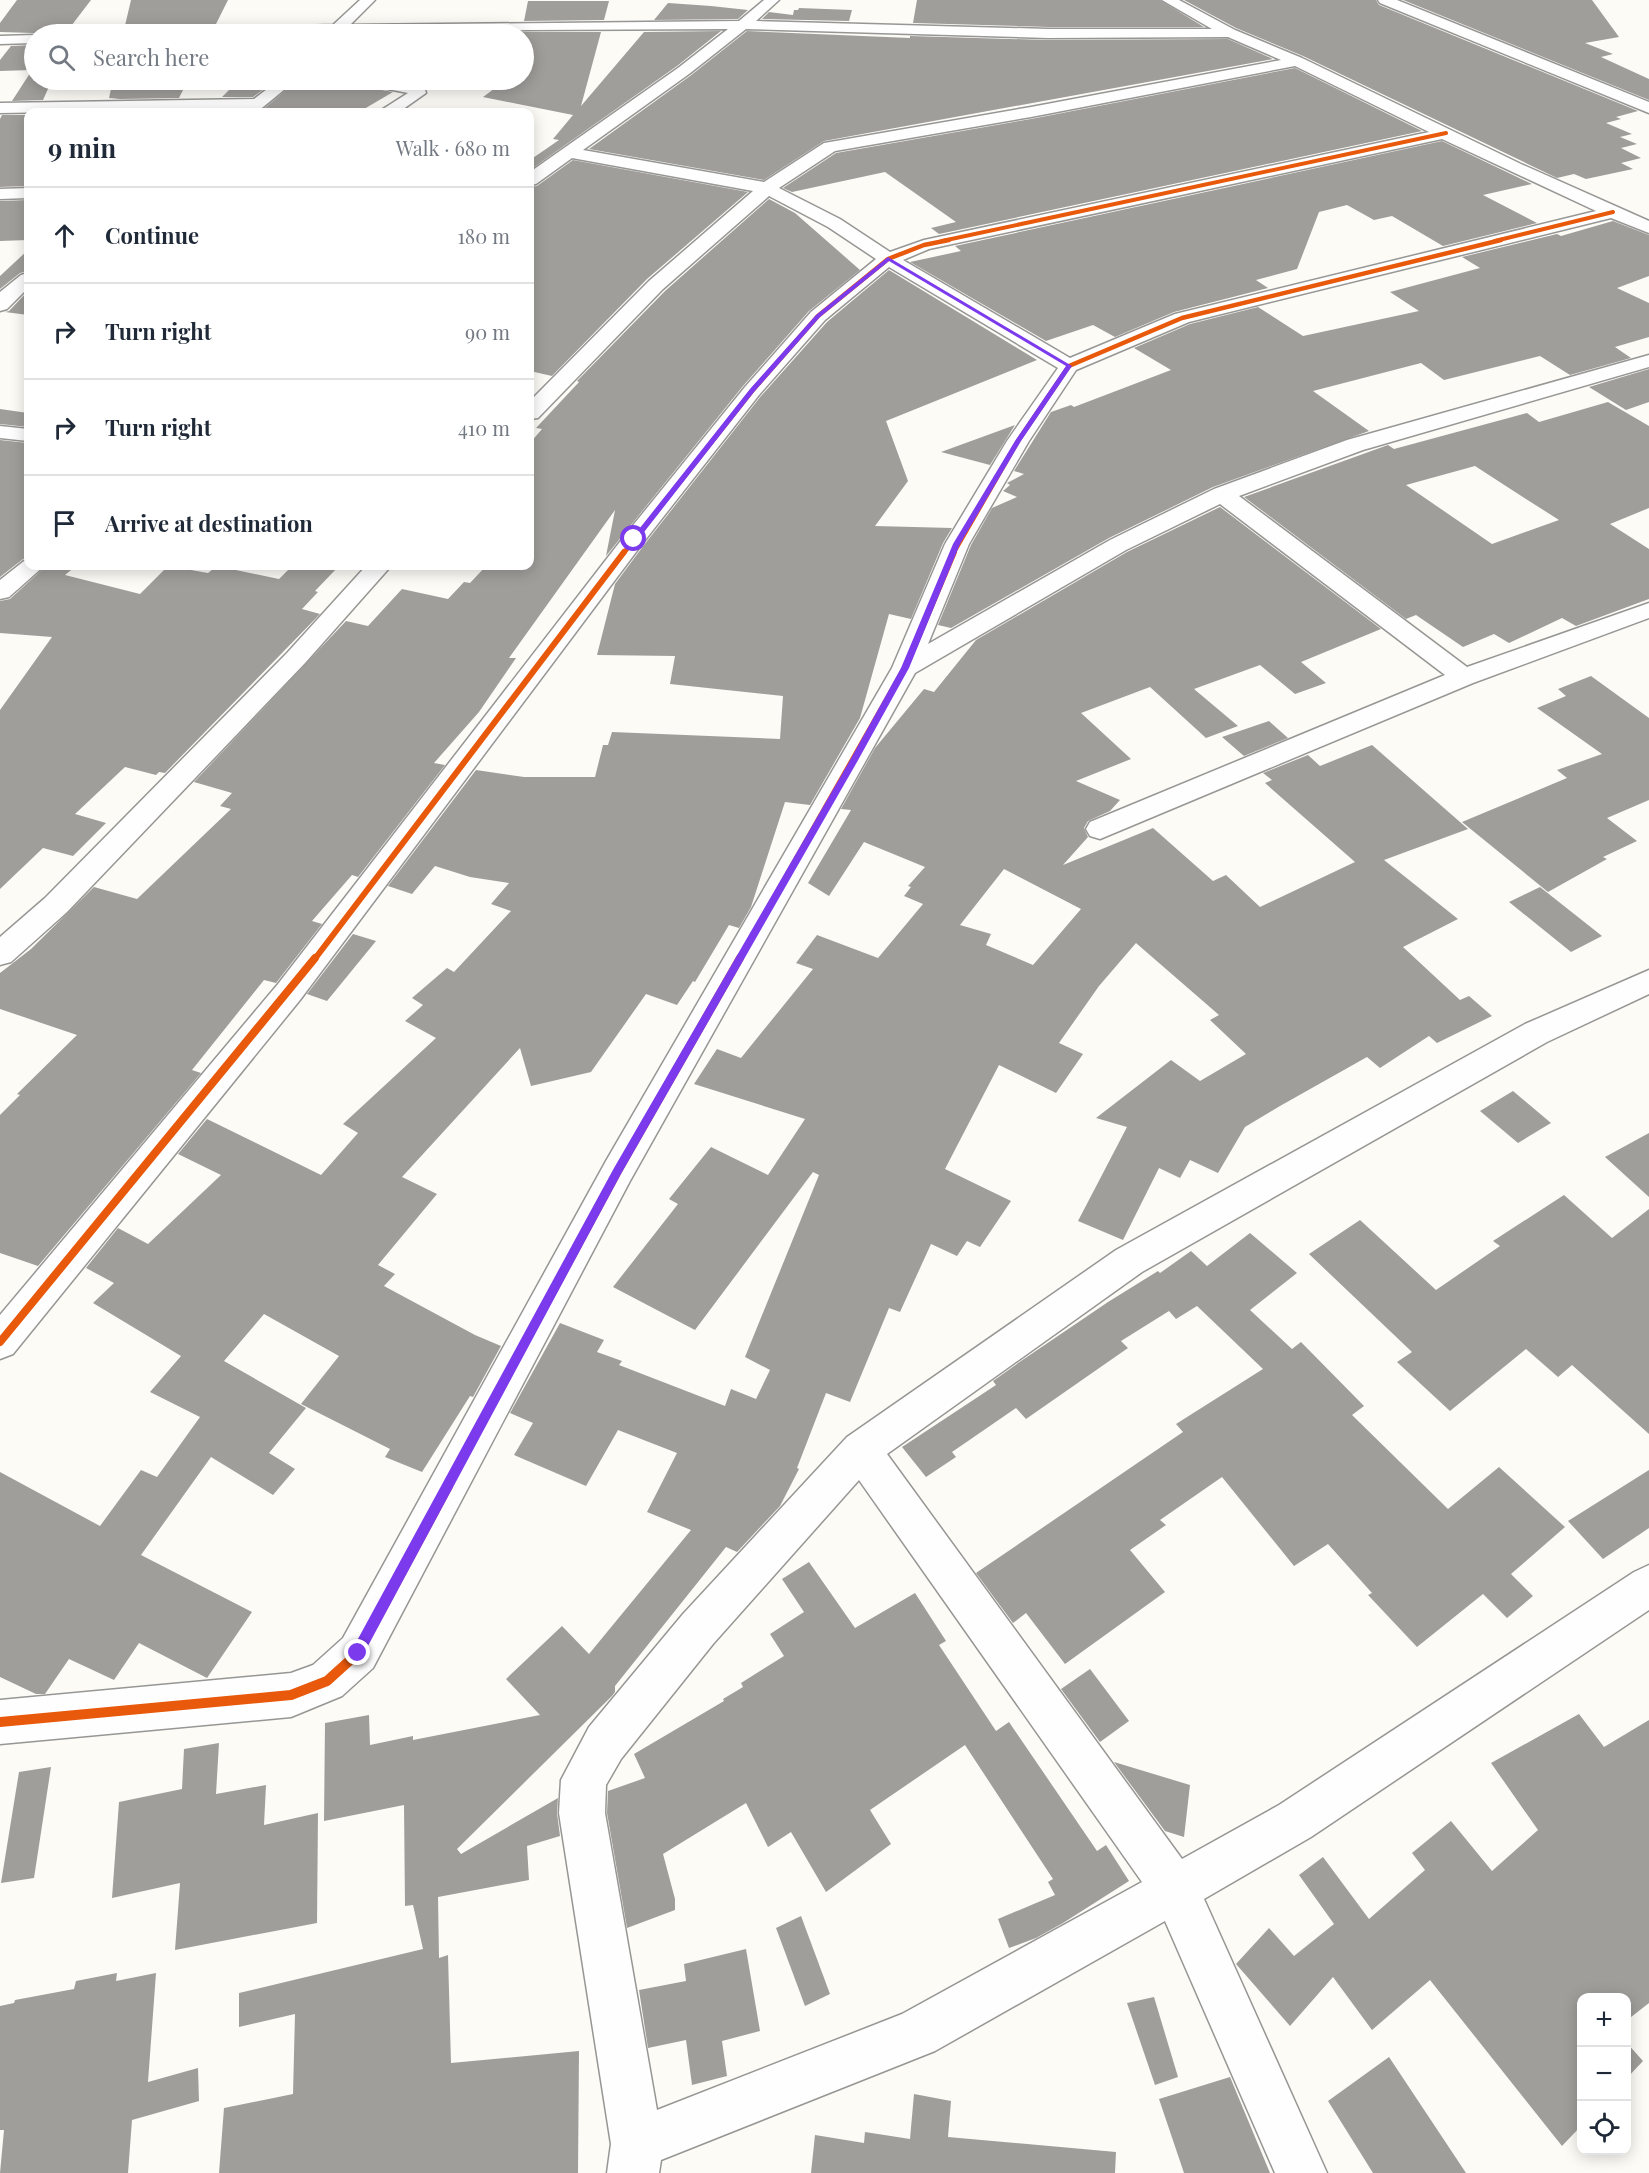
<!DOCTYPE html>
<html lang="en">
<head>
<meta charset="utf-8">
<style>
	body { margin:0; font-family:"Playfair Display",serif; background:#f2f2f3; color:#1f2937 }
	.controls { position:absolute; right:18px; bottom:18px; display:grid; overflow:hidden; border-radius:12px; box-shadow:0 3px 15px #0003 }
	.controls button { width:54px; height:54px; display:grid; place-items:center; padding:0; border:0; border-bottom:2px solid #e0e1e3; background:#fff; color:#1f2937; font:30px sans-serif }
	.stop { position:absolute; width:18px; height:18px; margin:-14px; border:4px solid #7c3aed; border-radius:50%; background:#fff }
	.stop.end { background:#7c3aed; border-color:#fff; box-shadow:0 2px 6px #0008 }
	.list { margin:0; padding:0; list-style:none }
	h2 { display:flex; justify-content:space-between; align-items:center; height:78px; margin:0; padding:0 24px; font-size:26px }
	h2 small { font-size:20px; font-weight:400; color:#747a83 }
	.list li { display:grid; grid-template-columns:39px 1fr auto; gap:18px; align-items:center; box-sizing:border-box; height:96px; padding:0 24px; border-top:2px solid #e0e1e3 }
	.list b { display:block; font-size:22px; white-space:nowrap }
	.list em { font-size:20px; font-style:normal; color:#747a83 }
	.icon { flex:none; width:33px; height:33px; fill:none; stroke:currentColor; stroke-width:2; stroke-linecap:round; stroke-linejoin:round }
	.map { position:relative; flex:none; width:1649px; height:2173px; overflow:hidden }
	.search { position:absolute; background:#fff; box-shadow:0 3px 15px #0003; left:24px; top:24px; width:510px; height:66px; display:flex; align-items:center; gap:15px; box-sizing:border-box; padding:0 21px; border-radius:33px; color:#747a83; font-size:22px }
	.panel { position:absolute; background:#fff; box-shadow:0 3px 15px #0003; left:24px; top:108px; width:510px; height:462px; border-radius:12px }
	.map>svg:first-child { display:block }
</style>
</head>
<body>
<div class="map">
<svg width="1649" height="2173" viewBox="0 0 1649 2173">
	<rect width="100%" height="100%" fill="#fcfbf6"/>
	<g fill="#a09e9b" fill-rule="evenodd">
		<path d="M 17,0 L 91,0 L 65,34 L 0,32 L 0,23 Z"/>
		<path d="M 131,0 L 228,0 L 215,26 L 166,28 L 157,34 L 123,34 Z"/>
		<path d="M 917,0 L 1160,0 L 1204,27 L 1048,27 L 913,23 Z"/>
		<path d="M 1184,0 L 1376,0 L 1379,5 L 1638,111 L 1616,117 L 1621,119 L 1606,123 L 1632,134 L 1620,137 L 1637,144 L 1621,148 L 1641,158 L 1621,163 L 1633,169 L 1586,179 L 1574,174 L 1557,178 L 1303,56 L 1236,28 Z"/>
		<path d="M 1403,0 L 1592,0 L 1619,37 L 1585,43 L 1613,54 L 1601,57 L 1649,79 L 1649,100 Z"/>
		<path d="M 528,1 L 609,1 L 604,20 L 524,21 Z"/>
		<path d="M 668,3 L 711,6 L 748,10 L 738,19 L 654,20 Z"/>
		<path d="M 799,8 L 852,10 L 849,21 L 762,19 L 769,12 L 793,15 L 794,10 L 798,10 Z"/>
		<path d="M 721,31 L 677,66 L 530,170 L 530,160 L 559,140 L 553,139 L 573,115 L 483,97 L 506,80 L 524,80 L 522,32 L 601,32 L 581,106 L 644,32 Z"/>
		<path d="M 747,31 L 910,38 L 910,36 L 1048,40 L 1228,39 L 1273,59 L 824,141 L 764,180 L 589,149 L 690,76 Z"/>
		<path d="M 34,45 L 34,80 L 52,80 L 43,100 L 12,101 L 32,70 L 0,71 L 0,60 L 11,46 Z"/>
		<path d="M 1295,68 L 1422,131 L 939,234 L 931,228 L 956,222 L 885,172 L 792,192 L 783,188 L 836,153 L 1031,119 Z"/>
		<path d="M 113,80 L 188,80 L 179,98 L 120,99 L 109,98 Z"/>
		<path d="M 239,80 L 276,80 L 253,97 L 222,97 Z"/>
		<path d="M 298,80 L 328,80 L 393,92 L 359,112 L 260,112 Z"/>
		<path d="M 2,115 L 28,115 L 28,186 L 0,187 L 0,119 Z"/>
		<path d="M 1442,141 L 1532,184 L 1483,195 L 1537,223 L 1443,246 L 1392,216 L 1374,220 L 1347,205 L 1319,212 L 1297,269 L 1256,280 L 1268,288 L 1174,312 L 1115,337 L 1093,325 L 1046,341 L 910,262 L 961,251 L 955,246 Z"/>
		<path d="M 573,160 L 748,192 L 647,279 L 552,376 L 530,371 L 530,187 L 537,186 Z"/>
		<path d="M 769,199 L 795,213 L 860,270 L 809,311 L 743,386 L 606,556 L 615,510 L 509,658 L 516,658 L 479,712 L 434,763 L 445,765 L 358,877 L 352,875 L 312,921 L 322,924 L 276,983 L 264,980 L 192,1070 L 201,1073 L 38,1266 L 0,1253 L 0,1115 L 20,1095 L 17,1094 L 77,1035 L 0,1009 L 0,973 L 31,949 L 94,887 L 137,899 L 231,809 L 220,806 L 232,793 L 194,782 L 346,621 L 368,626 L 402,589 L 448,599 L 464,582 L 470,583 L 486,566 L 530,566 L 530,443 L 542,429 L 536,428 L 579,382 L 577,381 L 665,291 Z"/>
		<path d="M 28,200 L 28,240 L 0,241 L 0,201 Z"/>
		<path d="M 1613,221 L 1649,235 L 1649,276 L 1617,288 L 1649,303 L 1649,337 L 1615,347 L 1631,358 L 1570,375 L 1540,356 L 1444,380 L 1421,363 L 1313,391 L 1369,431 L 1213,487 L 1109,538 L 951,628 L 938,625 L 971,545 L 992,508 L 1017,497 L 1003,491 L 1010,485 L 1007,483 L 1024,474 L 1014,471 L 1051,412 L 1071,405 L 1074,407 L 1171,370 L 1134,348 L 1190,324 L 1258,307 L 1303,336 L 1419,311 L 1390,292 L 1480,268 L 1462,257 L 1557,234 L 1561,236 Z"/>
		<path d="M 28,250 L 28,271 L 20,273 L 0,289 L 0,276 Z"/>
		<path d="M 889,270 L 1037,360 L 886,421 L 908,481 L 875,526 L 952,528 L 943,543 L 911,619 L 889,614 L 860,718 L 810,805 L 785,802 L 751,907 L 739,928 L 729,925 L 695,982 L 693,981 L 677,1005 L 646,994 L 591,1072 L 531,1086 L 520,1048 L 402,1177 L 437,1194 L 378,1265 L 395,1274 L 384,1286 L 475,1335 L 501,1346 L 473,1397 L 470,1396 L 422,1472 L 385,1457 L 390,1449 L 301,1404 L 339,1356 L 264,1314 L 224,1361 L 306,1408 L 269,1453 L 295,1469 L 273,1495 L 211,1457 L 141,1555 L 252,1612 L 207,1678 L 139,1643 L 114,1680 L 69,1659 L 45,1694 L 36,1694 L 0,1677 L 0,1472 L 100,1526 L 141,1470 L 157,1477 L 200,1417 L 150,1392 L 181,1356 L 93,1303 L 114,1283 L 86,1268 L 118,1228 L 148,1244 L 221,1175 L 178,1154 L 207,1119 L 321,1175 L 358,1133 L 343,1124 L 436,1038 L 405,1021 L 423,1005 L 412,998 L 447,968 L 454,972 L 511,911 L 491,904 L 509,883 L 470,877 L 435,866 L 412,894 L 388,886 L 476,770 L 524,777 L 595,777 L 603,745 L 608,745 L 612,732 L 780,739 L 783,696 L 670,684 L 675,656 L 597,655 L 615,584 L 644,545 L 761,396 L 827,322 Z"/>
		<path d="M 28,291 L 28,315 L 5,312 L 9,311 Z"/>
		<path d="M 1649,369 L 1649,402 L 1626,410 L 1589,387 Z"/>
		<path d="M 1608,402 L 1649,426 L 1649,508 L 1610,524 L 1649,549 L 1649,599 L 1576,626 L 1562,618 L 1509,643 L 1494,634 L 1463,647 L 1416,615 L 1406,619 L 1244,497 L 1388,445 L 1394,449 L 1527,413 L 1539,422 ZM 1475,466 L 1512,490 L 1559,520 L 1492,544 L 1406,485 Z"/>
		<path d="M 0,409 L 28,413 L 28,427 L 0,424 Z"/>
		<path d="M 1015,425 L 990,465 L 941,452 Z"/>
		<path d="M 0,440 L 28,443 L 28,558 L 23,559 L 0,577 Z"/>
		<path d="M 1220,507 L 1381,629 L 1301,662 L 1326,683 L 1295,694 L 1260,665 L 1194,689 L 1238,726 L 1206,738 L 1150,687 L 1081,713 L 1131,759 L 1076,781 L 1120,800 L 1110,811 L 1088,821 L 1084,828 L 1088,837 L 1063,865 L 1153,828 L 1213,881 L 1226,875 L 1260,907 L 1355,862 L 1265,783 L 1272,780 L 1263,773 L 1308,755 L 1320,766 L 1372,745 L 1468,829 L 1384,860 L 1458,919 L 1403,947 L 1460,1000 L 1469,996 L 1492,1016 L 1437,1043 L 1429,1036 L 1380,1068 L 1367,1057 L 1280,1106 L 1245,1127 L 1218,1173 L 1190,1160 L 1180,1178 L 1159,1168 L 1123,1240 L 1078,1221 L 1127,1127 L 1096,1118 L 1171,1060 L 1200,1081 L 1246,1054 L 1210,1020 L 1219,1015 L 1136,943 L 1099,986 L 1059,1043 L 1083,1054 L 1056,1093 L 999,1065 L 945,1169 L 1011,1201 L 980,1247 L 967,1241 L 957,1256 L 931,1244 L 900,1312 L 889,1308 L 850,1402 L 826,1393 L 797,1468 L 799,1469 L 780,1506 L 737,1552 L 726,1547 L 615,1686 L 615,1692 L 612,1696 L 457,1849 L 461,1854 L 558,1798 L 557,1813 L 560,1836 L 527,1846 L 529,1880 L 438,1897 L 439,1958 L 448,1955 L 451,2063 L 579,2051 L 578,2173 L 219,2173 L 224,2108 L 293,2094 L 295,2014 L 239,2027 L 239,1993 L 423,1949 L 413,1905 L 405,1906 L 404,1805 L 324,1821 L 325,1723 L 369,1715 L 370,1745 L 413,1736 L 413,1740 L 540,1715 L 506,1679 L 562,1626 L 589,1654 L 691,1530 L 647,1512 L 677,1453 L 618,1430 L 586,1486 L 514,1455 L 533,1423 L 510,1413 L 560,1323 L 604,1340 L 597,1352 L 622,1361 L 619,1365 L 725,1406 L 731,1389 L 756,1399 L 770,1370 L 745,1357 L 819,1175 L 813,1172 L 695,1330 L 613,1287 L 678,1204 L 669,1199 L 711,1147 L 768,1175 L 805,1119 L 694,1084 L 717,1049 L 741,1058 L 813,969 L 796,963 L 817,935 L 878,958 L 923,904 L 904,896 L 911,887 L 908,886 L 925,867 L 864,842 L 829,896 L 808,883 L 851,810 L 841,809 L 875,748 L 924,689 L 934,692 L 976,640 L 1127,552 ZM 1004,869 L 1081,909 L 1033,965 L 986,945 L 991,934 L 960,925 Z"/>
		<path d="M 46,566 L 76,566 L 65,575 L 140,594 L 168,566 L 208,573 L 217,566 L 279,579 L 292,566 L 339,566 L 315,591 L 318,592 L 302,609 L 320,614 L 165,773 L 159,772 L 156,775 L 125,767 L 75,814 L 106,823 L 73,856 L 43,848 L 0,889 L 0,710 L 52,637 L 0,633 L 0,601 L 10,599 Z"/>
		<path d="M 1591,676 L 1649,718 L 1649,800 L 1607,818 L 1637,841 L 1603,857 L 1607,859 L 1548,892 L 1462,822 L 1567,778 L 1557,770 L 1602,754 L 1537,708 L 1566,696 L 1558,689 Z"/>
		<path d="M 1269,721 L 1288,738 L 1244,756 L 1222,737 Z"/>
		<path d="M 1540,887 L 1602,936 L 1571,952 L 1509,902 Z"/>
		<path d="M 353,934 L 376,941 L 327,1001 L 307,994 Z"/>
		<path d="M 1513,1091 L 1551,1123 L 1518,1143 L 1480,1111 Z"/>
		<path d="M 1649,1133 L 1649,1197 L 1605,1157 Z"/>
		<path d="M 1564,1195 L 1612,1238 L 1649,1209 L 1649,1434 L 1572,1365 L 1558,1377 L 1526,1349 L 1450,1411 L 1397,1362 L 1412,1352 L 1309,1254 L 1360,1220 L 1436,1290 L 1500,1246 L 1493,1241 Z"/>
		<path d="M 1250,1233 L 1297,1273 L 1250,1310 L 1292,1349 L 1301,1342 L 1364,1406 L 1352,1415 L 1448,1509 L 1499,1467 L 1565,1527 L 1511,1574 L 1533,1596 L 1507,1618 L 1483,1594 L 1417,1647 L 1368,1595 L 1372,1593 L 1328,1544 L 1294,1566 L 1222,1477 L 1160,1520 L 1166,1525 L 1130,1550 L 1165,1592 L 1065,1664 L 1026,1613 L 1013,1623 L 976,1573 L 1183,1432 L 1176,1424 L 1263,1369 L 1197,1306 L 1176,1319 L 1169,1311 L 1121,1341 L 1128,1348 L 1026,1419 L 1016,1408 L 952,1452 L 956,1457 L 926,1477 L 902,1447 L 996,1385 L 993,1381 L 1021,1361 L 1108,1302 L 1158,1271 L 1160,1273 L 1191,1251 L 1207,1266 Z"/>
		<path d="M 1649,1470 L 1649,1528 L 1603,1559 L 1568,1521 Z"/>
		<path d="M 809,1562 L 855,1628 L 915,1593 L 946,1641 L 939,1645 L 996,1731 L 1009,1722 L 1097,1851 L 1106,1845 L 1129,1881 L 1063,1923 L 1036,1938 L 1009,1948 L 998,1919 L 1055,1895 L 1048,1882 L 1053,1879 L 965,1745 L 870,1810 L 891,1844 L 826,1892 L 791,1832 L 768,1847 L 746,1803 L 663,1854 L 675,1899 L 675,1910 L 627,1928 L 607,1813 L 608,1791 L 645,1778 L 634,1754 L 724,1701 L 723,1699 L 743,1687 L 741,1683 L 784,1656 L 770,1634 L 804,1612 L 782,1579 Z"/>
		<path d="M 1090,1669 L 1129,1721 L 1100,1742 L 1061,1689 Z"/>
		<path d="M 1579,1714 L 1604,1747 L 1649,1720 L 1649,2003 L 1626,2021 L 1626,1998 L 1581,1998 L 1581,2126 L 1562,2146 L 1430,1980 L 1372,2030 L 1333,1977 L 1290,2026 L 1236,1964 L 1269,1928 L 1294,1956 L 1334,1924 L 1299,1875 L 1323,1857 L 1369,1919 L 1425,1870 L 1412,1853 L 1451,1821 L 1492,1871 L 1538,1830 L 1491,1763 Z"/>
		<path d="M 219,1743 L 216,1794 L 266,1785 L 264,1825 L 318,1813 L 317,1923 L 175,1950 L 180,1883 L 112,1898 L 119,1802 L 182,1789 L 184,1749 Z"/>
		<path d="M 1114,1762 L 1190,1785 L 1184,1837 L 1165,1831 Z"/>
		<path d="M 51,1767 L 34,1878 L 1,1883 L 19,1772 Z"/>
		<path d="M 801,1916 L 830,1994 L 805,2006 L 776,1928 Z"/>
		<path d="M 746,1949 L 760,2031 L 722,2041 L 727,2076 L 692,2085 L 686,2040 L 648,2048 L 639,1990 L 686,1981 L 684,1964 Z"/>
		<path d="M 117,1973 L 116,1981 L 156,1973 L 148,2082 L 198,2068 L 199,2101 L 132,2120 L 128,2173 L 0,2173 L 4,2130 L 0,2130 L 0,2006 L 14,2003 L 15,2000 L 74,1989 L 76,1981 Z"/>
		<path d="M 1154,1997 L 1178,2077 L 1155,2085 L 1127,2003 Z"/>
		<path d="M 1626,2042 L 1643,2061 L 1626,2079 Z"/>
		<path d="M 1389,2057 L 1466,2173 L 1373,2173 L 1328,2101 Z"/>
		<path d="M 1230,2077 L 1270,2173 L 1184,2173 L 1159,2099 Z"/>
		<path d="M 914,2094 L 951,2101 L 948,2137 L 1116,2152 L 1115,2173 L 811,2173 L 815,2135 L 864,2143 L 865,2132 L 910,2139 Z"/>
	</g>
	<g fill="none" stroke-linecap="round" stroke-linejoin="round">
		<defs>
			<g id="minor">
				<path d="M 360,0 L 375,0 L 350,25 L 739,21 L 764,0 L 779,0 L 756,21 L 1048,29 L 1212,29 L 1162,0 L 1179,0 L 1235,30 L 1302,58 L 1521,164 L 1649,221 L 1649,233 L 1611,218 L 1189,322 L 1076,370 L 1029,441 L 969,544 L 928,644 L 1110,540 L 1214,489 L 1347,440 L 1649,355 L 1649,367 L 1363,450 L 1239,496 L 1467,667 L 1649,603 L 1649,618 L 1473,683 L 1100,839 L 1090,836 L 1086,829 L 1090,822 L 1445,675 L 1220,504 L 1126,550 L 915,673 L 630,1181 L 373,1668 L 342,1696 L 291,1717 L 0,1744 L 0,1700 L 291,1673 L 313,1665 L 343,1638 L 606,1161 L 892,668 L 945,544 L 1007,441 L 1058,368 L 889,267 L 825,320 L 759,395 L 642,544 L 300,1000 L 13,1354 L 0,1359 L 0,1315 L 278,984 L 626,534 L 745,387 L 811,312 L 876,259 L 828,227 L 769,196 L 663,289 L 538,418 L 530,419 L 530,401 L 649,281 L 753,191 L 572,158 L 536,184 L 530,185 L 530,172 L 678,68 L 728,29 L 527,30 L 340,34 L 159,34 L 166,30 L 333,25 ZM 746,29 L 1048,38 L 1228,37 L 1281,60 L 1031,107 L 830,142 L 824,143 L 764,182 L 583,150 L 689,74 ZM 1295,66 L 1429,132 L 924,240 L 890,252 L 840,219 L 779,188 L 835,151 L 1031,117 ZM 1442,139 L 1596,211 L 1175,314 L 1070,358 L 903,260 L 929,249 Z"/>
				<path d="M 1378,0 L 1397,0 L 1649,102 L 1649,113 L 1380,3 Z"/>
				<path d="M 34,35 L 34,43 L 0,44 L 0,36 Z"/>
				<path d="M 279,80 L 296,80 L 257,112 L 240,112 L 242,109 L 0,113 L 0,103 L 254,99 Z"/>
				<path d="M 355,80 C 378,80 400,81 424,87 L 426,93 L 399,112 L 381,112 L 383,109 L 408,93 L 357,83 Z"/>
				<path d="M 28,188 L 28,198 L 0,199 L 0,189 Z"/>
				<path d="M 28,273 L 28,288 L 7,309 L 0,311 L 0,292 L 21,275 Z"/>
				<path d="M 0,426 L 28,429 L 28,441 L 0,438 Z"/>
				<path d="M 28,560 L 28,566 L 44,566 L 9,597 L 0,599 L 0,580 L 24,561 Z"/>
				<path d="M 366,566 L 391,566 L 305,663 L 67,912 L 11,962 L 0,965 L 0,937 L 45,898 L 287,653 Z"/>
				<path d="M 1649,970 L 1649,994 L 1547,1042 L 1142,1272 L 887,1454 L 1182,1859 L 1279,1805 L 1634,1572 L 1649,1565 L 1649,1610 L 1311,1837 L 1204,1899 L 1327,2173 L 1275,2173 L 1165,1921 L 935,2051 L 661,2160 L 659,2173 L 607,2173 L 611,2144 L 559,1813 L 561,1780 L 589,1727 L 683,1614 L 847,1437 L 1116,1250 L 1525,1024 ZM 859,1480 L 1142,1882 L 902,2014 L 657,2110 L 605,1813 L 606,1785 L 621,1759 L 713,1644 Z"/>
			</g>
		</defs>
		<use href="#minor" stroke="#969694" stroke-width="3"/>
		<use href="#minor" fill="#fffefe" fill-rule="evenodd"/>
		<defs>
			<g id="cycleway-far4">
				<path d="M 942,241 L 1446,133"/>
				<path d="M 1495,241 L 1613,212"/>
			</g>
			<g id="cycleway-far3">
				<path d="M 623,554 L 752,391 L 818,316 L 888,259 L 924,245 L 949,240"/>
				<path d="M 953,554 L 1018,441 L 1069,366 L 1182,318 L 1501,240"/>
			</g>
			<g id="cycleway-far2">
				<path d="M 314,960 L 624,552"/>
				<path d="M 739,960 L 905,668 L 954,552"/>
			</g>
			<g id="cycleway-far1">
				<path d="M 0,1342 L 315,958"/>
				<path d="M 447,1488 L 618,1171 L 740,958"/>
			</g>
			<path id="cycleway" d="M 0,1722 L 291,1695 L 327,1681 L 358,1653 L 448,1486"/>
		</defs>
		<use href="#cycleway-far4" stroke="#fff" stroke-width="5"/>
		<use href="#cycleway-far3" stroke="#fff" stroke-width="7"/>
		<use href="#cycleway-far2" stroke="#fff" stroke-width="9"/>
		<use href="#cycleway-far1" stroke="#fff" stroke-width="12"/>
		<use href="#cycleway" stroke="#fff" stroke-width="14"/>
		<use href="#cycleway-far4" stroke="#e8590c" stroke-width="4"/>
		<use href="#cycleway-far3" stroke="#e8590c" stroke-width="4.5"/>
		<use href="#cycleway-far2" stroke="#e8590c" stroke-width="6"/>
		<use href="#cycleway-far1" stroke="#e8590c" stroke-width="8"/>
		<use href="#cycleway" stroke="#e8590c" stroke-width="10"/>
	</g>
	<path fill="#7c3aed" d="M 888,257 L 1072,366 L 1021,441 L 960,544 L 909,668 L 857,762 L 621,1174 L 362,1657 L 358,1659 L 353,1657 L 351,1653 L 353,1648 L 614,1168 L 849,762 L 901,668 L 953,544 L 1015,441 L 1066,366 L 889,261 L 820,317 L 754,392 L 637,541 L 632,541 L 632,538 L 750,389 L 816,315 Z"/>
</svg>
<div class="controls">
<button>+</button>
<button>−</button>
<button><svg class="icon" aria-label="locate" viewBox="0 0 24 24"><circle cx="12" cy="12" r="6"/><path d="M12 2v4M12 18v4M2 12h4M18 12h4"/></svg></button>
</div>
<div class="stop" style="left:634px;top:539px"></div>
<div class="stop end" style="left:358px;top:1653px"></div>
<div class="search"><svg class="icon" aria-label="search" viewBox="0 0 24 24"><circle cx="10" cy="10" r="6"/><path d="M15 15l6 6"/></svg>Search here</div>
<section class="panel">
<h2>9 min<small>Walk · 680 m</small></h2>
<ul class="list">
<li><svg class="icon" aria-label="ahead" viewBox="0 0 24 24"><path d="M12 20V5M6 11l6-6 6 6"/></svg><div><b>Continue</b></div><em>180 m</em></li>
<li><svg class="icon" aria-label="right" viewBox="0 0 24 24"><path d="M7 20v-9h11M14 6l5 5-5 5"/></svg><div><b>Turn right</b></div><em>90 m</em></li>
<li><svg class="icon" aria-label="right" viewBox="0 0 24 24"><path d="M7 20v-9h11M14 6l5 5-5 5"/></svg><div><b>Turn right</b></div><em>410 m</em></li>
<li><svg class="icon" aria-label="arrive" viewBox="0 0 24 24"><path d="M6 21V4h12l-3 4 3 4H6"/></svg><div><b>Arrive at destination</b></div></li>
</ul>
</section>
</div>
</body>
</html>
